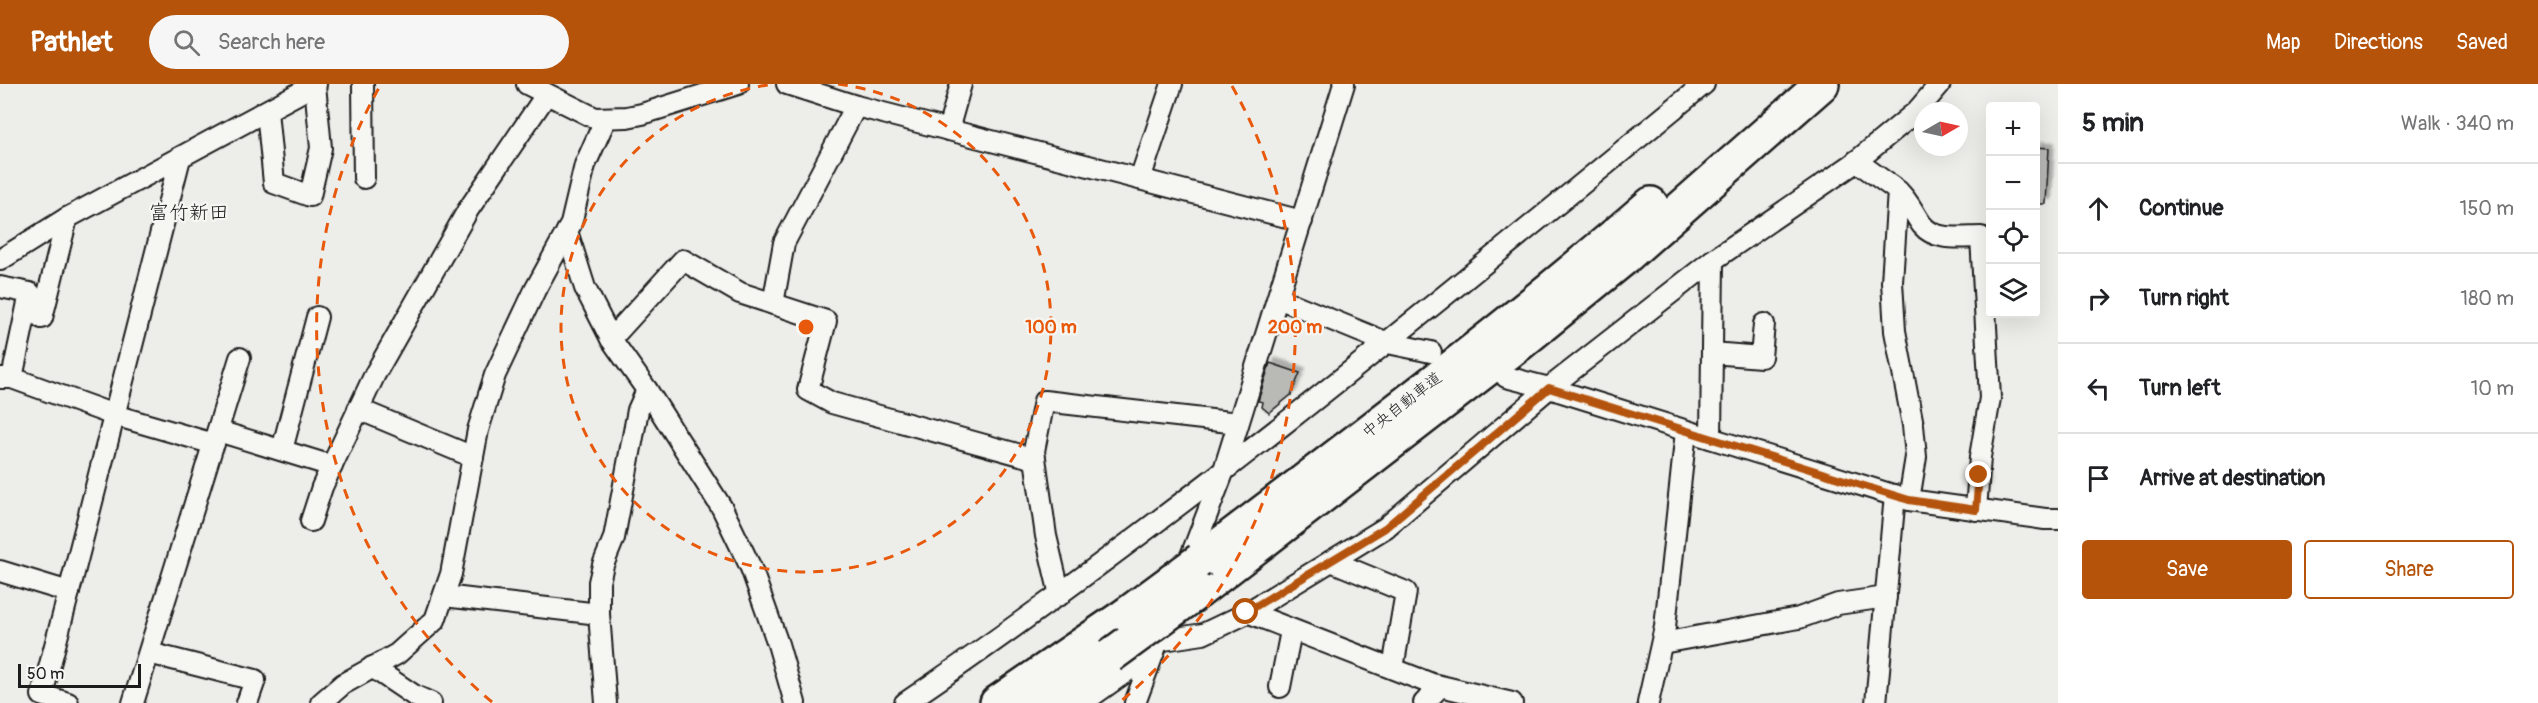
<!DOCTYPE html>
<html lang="en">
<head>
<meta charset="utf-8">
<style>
	body { margin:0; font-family:Pangolin,"Klee One",sans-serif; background:#f6f6f6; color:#202124 }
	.controls { position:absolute; right:18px; top:18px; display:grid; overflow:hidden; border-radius:6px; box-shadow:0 6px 24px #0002 }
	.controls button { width:54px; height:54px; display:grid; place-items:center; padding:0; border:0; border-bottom:2px solid #e0e0e0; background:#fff; color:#202124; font:30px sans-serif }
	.compass { position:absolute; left:1914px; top:18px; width:54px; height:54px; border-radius:50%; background:#fff; box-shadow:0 6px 24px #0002; rotate:81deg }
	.scale { position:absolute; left:18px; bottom:15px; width:123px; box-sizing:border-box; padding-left:6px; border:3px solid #1c1c1c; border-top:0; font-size:16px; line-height:21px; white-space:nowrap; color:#1c1c1c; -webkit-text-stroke:4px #f6f6f2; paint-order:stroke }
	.stop { position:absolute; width:18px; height:18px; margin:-14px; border:4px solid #b45309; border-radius:50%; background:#fff }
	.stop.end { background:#b45309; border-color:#fff; box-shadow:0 2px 6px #0008 }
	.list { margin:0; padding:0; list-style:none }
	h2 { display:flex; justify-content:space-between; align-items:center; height:78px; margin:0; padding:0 24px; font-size:26px }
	h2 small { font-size:20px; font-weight:400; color:#757577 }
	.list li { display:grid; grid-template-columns:39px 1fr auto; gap:18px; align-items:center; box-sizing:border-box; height:90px; padding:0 24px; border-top:2px solid #e0e0e0 }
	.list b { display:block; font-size:22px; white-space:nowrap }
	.list em { font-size:20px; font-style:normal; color:#757577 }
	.actions { display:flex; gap:12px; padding:18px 24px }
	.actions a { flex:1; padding:14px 0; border:2px solid #b45309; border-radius:6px; text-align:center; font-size:21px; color:#b45309 }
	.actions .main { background:#b45309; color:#fff }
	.icon { flex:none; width:33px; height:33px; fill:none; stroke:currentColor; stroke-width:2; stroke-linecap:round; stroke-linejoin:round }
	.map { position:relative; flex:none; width:2058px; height:619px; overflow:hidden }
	header { display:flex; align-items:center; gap:36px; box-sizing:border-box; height:84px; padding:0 30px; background:#b45309; color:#fff }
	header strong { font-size:28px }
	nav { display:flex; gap:33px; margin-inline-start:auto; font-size:21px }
	.search { width:420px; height:54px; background:#f6f6f6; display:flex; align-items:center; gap:15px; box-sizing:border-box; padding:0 21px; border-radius:33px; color:#757577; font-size:22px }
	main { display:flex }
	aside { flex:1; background:#fff }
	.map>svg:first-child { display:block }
</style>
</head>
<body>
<header>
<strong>Pathlet</strong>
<div class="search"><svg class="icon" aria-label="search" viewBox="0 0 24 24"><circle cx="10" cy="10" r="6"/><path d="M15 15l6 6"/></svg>Search here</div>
<nav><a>Map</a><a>Directions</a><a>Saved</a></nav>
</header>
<main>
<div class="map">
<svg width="2058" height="619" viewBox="0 0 2058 619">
	<defs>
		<filter id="shadow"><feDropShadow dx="5" dy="-5" stdDeviation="1.5" flood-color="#0004"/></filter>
	</defs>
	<rect width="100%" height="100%" fill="#edede9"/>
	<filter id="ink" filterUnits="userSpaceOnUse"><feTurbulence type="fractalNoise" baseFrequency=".0167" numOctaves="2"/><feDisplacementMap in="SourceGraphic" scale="12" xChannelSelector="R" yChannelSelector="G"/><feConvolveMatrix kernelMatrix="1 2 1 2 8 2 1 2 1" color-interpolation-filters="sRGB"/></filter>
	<g filter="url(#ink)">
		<g fill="#b9b9b6" stroke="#1c1c1c" stroke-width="1.5" filter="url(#shadow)">
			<path d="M 2036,63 L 2049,64 L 2046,120 L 2036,120 Z"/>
			<path d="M 1270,279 L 1300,289 L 1291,311 L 1269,329 L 1262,323 L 1263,318 L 1258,317 Z"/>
		</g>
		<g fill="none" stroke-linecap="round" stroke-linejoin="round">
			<defs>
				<g id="street">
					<path d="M 363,0 L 364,94"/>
					<path d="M 527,0 L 595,34 L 627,33 L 642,30 L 738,0"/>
					<path d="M 787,0 L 856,22 L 1302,137"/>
					<path d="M 267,27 L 274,99 L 310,112 L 321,64 L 315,1"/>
					<path d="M 948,46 L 961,0"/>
					<path d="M 1856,77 L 1898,107 L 1892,198 L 1895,247 L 1913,341 L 1916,373 L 1909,416"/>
					<path d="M 1140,95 L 1172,0"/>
					<path d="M 1898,107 C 1910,118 1913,129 1922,141 C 1936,158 1962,153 1981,153 L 1990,314 L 1980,373 L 1976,426"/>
					<path d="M 567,147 L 585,204 L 611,255 L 647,306 L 722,424 L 751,484 L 778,560 L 795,619"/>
					<path d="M 0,176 L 67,134 L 316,0"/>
					<path d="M 0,203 L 30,209 L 12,294"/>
					<path d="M 1278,214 L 1388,259 L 1431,268"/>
					<path d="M 773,220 L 784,159 L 856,22"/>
					<path d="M 42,234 L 67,134"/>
					<path d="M 611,255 L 683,176 L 740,209 L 826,237 L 808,306 L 832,319 L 1035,375"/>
					<path d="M 1712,269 L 1761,273 L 1764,240"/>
					<path d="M 1506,293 L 1549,304 L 1909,416 L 2045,435 L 2058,435"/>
					<path d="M 0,294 L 12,294 L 114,331 L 214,360"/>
					<path d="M 358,325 L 473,373"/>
					<path d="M 218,347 L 332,382"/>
					<path d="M 1711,354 L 1713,176"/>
					<path d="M 282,366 L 317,233"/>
					<path d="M 311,437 L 322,403 L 375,290 L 468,126 L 546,11"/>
					<path d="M 1331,477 L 1406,508 L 1393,584"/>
					<path d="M 1187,482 L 1223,389 L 1344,0"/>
					<path d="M 0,487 L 69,508 L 180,74"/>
					<path d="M 1060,511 L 1046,452 L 1034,367 L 1044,317 L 1238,339"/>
					<path d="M 444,512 L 599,530 L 606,619"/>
					<path d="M 1247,528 L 1432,600 L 1512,619"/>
					<path d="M 599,530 L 599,498 L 603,481 L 614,454 L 638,326 L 647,306"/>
					<path d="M 1157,557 L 1203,550 L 1243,531 L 1385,444 L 1549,304 L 1713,176 L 1853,80 L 1917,27 L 1940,0"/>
					<path d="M 1662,559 L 1799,534 L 1838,520 L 1886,513"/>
					<path d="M 149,569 L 255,596 L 247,619"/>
					<path d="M 372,583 L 415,612 L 431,619"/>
					<path d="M 1280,603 L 1291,547"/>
					<path d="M 68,619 L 42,611 L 69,508"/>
					<path d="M 133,619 L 240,274"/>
					<path d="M 321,619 L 343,600 L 397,570 L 435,536 L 451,490 L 478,346 L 495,291 L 535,206 L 571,140 L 585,81 L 606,34"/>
					<path d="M 905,619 C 1184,429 1443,214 1704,0"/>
					<path d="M 1082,619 L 1154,568"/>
					<path d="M 1135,619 L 1162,546"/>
					<path d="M 1424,619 L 1440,603"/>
					<path d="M 1648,619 L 1665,543 L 1686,347"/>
					<path d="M 1876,619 L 1895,411"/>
				</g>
				<g id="highway">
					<path d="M 1200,476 C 1352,360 1506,246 1651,120"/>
					<path d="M 1199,507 L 1518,261 L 1622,176 L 1822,0"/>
					<path d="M 997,619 L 1127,530"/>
					<path d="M 1042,619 L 1110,572"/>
				</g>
			</defs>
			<use href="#street" stroke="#1c1c1c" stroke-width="24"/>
			<use href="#highway" stroke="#1c1c1c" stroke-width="38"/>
			<use href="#street" stroke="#f6f6f2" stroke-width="20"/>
			<use href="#highway" stroke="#f6f6f2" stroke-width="33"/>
			<defs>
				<g id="highway-bridge">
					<path d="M 1127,530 L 1200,476"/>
					<path d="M 1110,572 L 1199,507"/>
				</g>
			</defs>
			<use href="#highway-bridge" stroke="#1c1c1c" stroke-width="38" stroke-linecap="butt"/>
			<use href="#highway-bridge" stroke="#f6f6f2" stroke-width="33"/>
		</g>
	</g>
	<g fill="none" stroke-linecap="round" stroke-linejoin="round" filter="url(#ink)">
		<path stroke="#b45309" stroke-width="8" d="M 1246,528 L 1385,444 L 1549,304 L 1909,416 L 1976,426 L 1979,391"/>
	</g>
	<g fill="none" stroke="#e8590c" stroke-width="3" stroke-dasharray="10 8">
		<path d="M838 0A245 245 0 1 1 774 0"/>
		<path d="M492 618A489 489 0 0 1 380 2M1232 2A489 489 0 0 1 1120 618"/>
	</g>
	<g text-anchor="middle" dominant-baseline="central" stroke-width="4.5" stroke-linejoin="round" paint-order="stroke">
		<g font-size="16" fill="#1c1c1c" stroke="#f6f6f2">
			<text transform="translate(1402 321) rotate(-38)">中央自動車道</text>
		</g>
		<g font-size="20" fill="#1c1c1c" stroke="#f6f6f2">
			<text x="189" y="128">富竹新田</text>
		</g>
	</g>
	<circle cx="806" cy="243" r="9" fill="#e8590c" stroke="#f6f6f2" stroke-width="3"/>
	<g font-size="18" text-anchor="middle" font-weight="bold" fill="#e8590c" stroke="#f6f6f2" stroke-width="4.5" stroke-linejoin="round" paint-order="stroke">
		<text x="1051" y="249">100 m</text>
		<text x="1295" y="249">200 m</text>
	</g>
</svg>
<div class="controls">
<button>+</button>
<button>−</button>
<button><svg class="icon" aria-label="locate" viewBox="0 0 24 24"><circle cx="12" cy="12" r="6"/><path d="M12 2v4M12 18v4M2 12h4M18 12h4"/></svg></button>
<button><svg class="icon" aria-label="layers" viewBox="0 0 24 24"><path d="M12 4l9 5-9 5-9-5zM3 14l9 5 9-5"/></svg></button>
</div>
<svg class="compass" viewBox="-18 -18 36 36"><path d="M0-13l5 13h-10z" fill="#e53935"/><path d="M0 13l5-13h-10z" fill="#757577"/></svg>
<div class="scale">50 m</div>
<div class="stop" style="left:1246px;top:528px"></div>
<div class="stop end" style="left:1979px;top:391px"></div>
</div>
<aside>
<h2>5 min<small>Walk · 340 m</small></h2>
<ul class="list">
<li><svg class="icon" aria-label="ahead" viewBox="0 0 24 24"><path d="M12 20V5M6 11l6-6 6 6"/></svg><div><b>Continue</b></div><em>150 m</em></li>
<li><svg class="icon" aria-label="right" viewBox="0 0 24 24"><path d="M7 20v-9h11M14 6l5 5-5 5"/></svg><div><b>Turn right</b></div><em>180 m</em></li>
<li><svg class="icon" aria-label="left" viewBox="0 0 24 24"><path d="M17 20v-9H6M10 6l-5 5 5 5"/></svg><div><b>Turn left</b></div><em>10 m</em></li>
<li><svg class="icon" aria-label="arrive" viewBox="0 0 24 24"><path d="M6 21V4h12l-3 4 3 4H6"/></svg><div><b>Arrive at destination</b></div></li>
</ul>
<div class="actions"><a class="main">Save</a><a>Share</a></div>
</aside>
</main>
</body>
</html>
